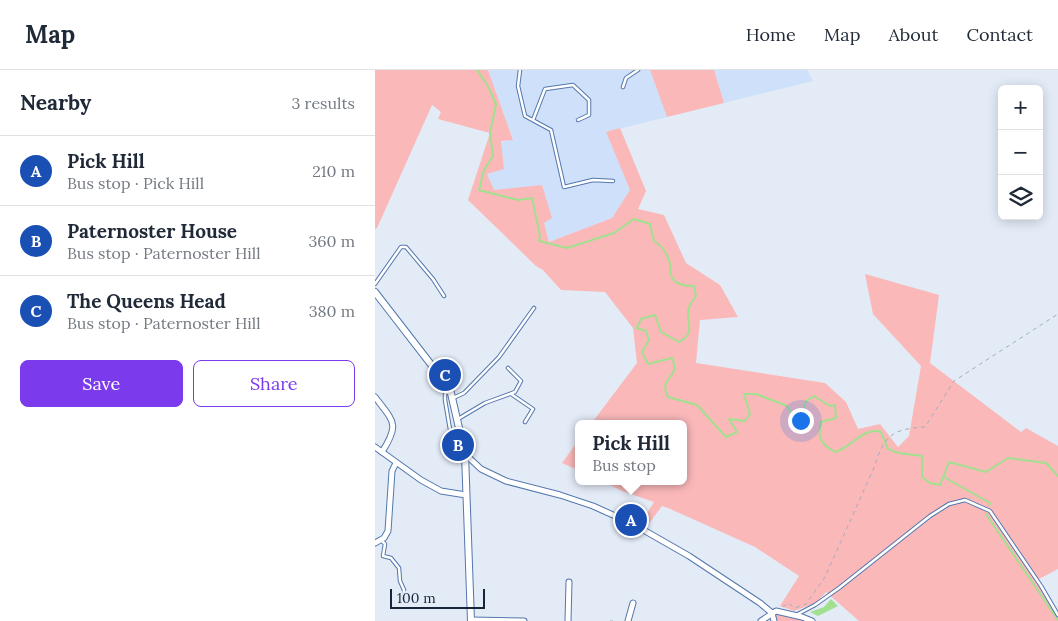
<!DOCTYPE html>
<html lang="en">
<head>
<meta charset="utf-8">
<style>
	body { margin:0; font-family:Lora,serif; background:#f6f6f7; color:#1f2937 }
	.controls { position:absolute; right:15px; top:15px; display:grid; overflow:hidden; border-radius:8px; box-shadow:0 2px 12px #0003 }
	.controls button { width:45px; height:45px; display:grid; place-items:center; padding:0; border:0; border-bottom:1px solid #e0e1e3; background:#fff; color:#1f2937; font:25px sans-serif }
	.scale { position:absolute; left:15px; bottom:12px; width:95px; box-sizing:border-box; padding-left:5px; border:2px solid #17253b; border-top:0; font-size:14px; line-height:18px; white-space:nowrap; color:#17253b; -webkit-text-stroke:4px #e3ebf7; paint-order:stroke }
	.you { position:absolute; left:425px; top:350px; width:18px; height:18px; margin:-12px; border:4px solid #fff; border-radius:50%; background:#1a73e8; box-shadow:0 0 0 8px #1a73e833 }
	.badge { display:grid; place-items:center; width:32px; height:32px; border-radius:50%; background:#7c3aed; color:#fff; font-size:16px; font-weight:700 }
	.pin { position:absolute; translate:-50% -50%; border:2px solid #fff; box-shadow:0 1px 5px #0006 }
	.popup { position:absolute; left:200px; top:350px; width:112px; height:65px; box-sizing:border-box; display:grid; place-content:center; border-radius:8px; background:#fff; filter:drop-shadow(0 1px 4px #0005); font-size:16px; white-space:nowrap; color:#747a83 }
	.popup b { font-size:19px; color:#1f2937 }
	.popup::after { content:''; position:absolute; left:50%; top:100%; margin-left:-10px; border:10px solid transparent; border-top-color:#fff }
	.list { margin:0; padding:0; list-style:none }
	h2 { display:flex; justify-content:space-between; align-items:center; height:65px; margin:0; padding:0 20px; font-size:21px }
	h2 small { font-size:16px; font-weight:400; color:#747a83 }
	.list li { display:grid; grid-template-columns:32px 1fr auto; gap:15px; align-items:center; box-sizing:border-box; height:70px; padding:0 20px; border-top:1px solid #e0e1e3 }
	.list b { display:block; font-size:19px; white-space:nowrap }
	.list p { margin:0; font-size:16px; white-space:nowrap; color:#747a83 }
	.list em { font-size:16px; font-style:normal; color:#747a83 }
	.actions { display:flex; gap:10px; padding:15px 20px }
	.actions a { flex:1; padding:11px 0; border:1px solid #7c3aed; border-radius:8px; text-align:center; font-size:18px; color:#7c3aed }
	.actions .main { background:#7c3aed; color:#fff }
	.icon { flex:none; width:28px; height:28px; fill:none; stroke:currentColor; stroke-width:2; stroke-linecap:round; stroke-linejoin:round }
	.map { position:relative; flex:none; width:683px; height:551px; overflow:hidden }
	header { display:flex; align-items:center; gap:30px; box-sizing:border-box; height:70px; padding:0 25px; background:#fff; border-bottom:1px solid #e0e1e3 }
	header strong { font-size:24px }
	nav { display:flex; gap:28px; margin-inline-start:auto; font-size:18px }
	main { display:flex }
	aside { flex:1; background:#fff }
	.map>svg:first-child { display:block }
</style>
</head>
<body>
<header>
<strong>Map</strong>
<nav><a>Home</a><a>Map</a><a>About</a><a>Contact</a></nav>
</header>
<main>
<aside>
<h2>Nearby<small>3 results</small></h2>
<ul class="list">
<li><span class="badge" style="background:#1a4fb4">A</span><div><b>Pick Hill</b><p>Bus stop · Pick Hill</p></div><em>210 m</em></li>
<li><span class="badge" style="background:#1a4fb4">B</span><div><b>Paternoster House</b><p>Bus stop · Paternoster Hill</p></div><em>360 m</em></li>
<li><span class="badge" style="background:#1a4fb4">C</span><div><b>The Queens Head</b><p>Bus stop · Paternoster Hill</p></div><em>380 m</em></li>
</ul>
<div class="actions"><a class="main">Save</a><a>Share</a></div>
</aside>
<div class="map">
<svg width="683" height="551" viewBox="0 0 683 551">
	<rect width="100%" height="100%" fill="#e3ebf7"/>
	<g fill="#cfe0fa">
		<path d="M 113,0 L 275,0 L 292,47 L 231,62 L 255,120 L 237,148 L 174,172 L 169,152 L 118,120 L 112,104 L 129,99 L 126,72 L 138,69 Z"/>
		<path d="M 339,0 L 432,0 L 438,11 L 349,33 Z"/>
	</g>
	<g fill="#fab8b9">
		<path d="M 0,0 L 113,0 L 138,70 L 126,71 L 129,99 L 112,104 L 119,120 L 167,115 L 177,148 L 169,153 L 174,172 L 237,148 L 255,120 L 231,62 L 245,58 L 271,121 L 263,139 L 289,145 L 311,193 L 345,215 L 363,247 L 325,250 L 321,293 L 450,313 L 471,332 L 483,359 L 505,354 L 523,377 L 534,366 L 546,296 L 498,244 L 490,204 L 564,225 L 555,293 L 646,362 L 651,358 L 683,376 L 683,499 L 662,510 L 683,543 L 683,551 L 484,551 L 451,522 L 441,533 L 419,541 L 405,536 L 424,506 L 380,477 L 293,438 L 287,436 L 272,456 L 265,454 L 279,432 L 247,421 L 227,411 L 308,411 L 308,354 L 216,354 L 262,293 L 258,258 L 230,222 L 186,220 L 168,200 L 161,196 L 93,130 L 115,63 L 63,49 L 66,42 L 57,35 L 2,158 L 0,159 Z"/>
		<path d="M 275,0 L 339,0 L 349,33 L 292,47 Z"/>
		<path d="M 203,371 L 203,400 L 187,393 Z"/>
		<path d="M 401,541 L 427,547 L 426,551 L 395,551 Z"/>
	</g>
	<path fill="#a1e08e" d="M 456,529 L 463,536 L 443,546 L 435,542 L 449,537 Z"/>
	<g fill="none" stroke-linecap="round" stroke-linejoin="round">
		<g stroke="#a1e08e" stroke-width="2">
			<path d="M 102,0 L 114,18 L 121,34 L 115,63 L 118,86 L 109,100 L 104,120 L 143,130 L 157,128 L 165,166 L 164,171 L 192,178 L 239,163 L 259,149 L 275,154 L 279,171 C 287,176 292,183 295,193 C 296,196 294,201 296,205 C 299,215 310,216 319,216 L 321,226 C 319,229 316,233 314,237 C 309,251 323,262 304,272 L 286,262 L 280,245 L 266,249 L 262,258 L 271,261 L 274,270 L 267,282 L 273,294 L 297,288 C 307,310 282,305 293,327 L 322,335 L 351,367 L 362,362 L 354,349 L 370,351 L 375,344 L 369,324 L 381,324 L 412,336 L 419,346 L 426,345 L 431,331 L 439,326 L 455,336 L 460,335 L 461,348 L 446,352 C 442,368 446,374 460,382 C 476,378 489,356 506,362 L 513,379 L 524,383 L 547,386 L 547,407 L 555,413 L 565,415 L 574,392 L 611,402 L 633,388 L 671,393 L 683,406"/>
			<path d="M 569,407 L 615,433 L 614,435"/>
			<path d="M 611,444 L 683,550"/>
		</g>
		<defs>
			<g id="service">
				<path d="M 145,0 L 143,16 L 150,46 L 176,60 L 189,117 L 218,110 L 238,111"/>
				<path d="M 248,17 L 251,8 L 263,0"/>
				<path d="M 158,50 L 170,19 L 198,15 L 214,30 L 214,45 L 203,50"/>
				<path d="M 0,214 L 26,177 L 31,177 L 58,209 L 69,226"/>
				<path d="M 75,321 L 70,324 L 70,330 L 79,383 L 88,384"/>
				<path d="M 136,324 L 158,339 L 150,352"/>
				<path d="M 78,328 L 89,323 L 124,287 L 159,238"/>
				<path d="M 83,349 L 110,333 L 140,322 L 146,311 L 133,298"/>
				<path d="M 6,470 L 10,474 L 8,486 L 16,488 L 24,498 L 25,511 L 29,520 L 29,528"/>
				<path d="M 421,545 L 440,535 L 464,518 L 555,446 L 574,434 L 590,430 L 615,441 L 666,516 L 683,545"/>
			</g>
			<g id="minor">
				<path d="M 0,327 C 19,352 25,354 7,382"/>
				<path d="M 0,377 L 46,410 L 66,421 L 91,425"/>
				<path d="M 90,384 L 106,399 L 131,411 L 185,425 L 218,436 L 258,454 L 314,486 L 385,533 L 397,543 L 399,551"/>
				<path d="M 0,473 L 9,468 L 13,461 L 17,401 L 21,393"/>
				<path d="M 96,550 L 149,551"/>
				<path d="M 193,551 L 194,512"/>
				<path d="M 253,551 L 258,533"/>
				<path d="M 386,551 L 401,541 L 427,547 L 437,551"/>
			</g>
			<path id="tertiary" d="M 0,222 L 75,319 L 90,384 L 96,551"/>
		</defs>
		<use href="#service" stroke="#5477ac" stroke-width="4.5"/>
		<use href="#minor" stroke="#5477ac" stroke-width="7"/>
		<use href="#tertiary" stroke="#5477ac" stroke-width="8"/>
		<g stroke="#a3adbc" stroke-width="1" stroke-dasharray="4 4" stroke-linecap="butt">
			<path d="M 408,537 L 413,533 L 420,538 L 431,534 L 450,507 L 498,400 C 509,367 514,359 550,357 L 579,311 L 683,244"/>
			<path d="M 235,551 L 238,551"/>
		</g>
		<use href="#service" stroke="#fff" stroke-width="2.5"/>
		<use href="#minor" stroke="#fff" stroke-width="5"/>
		<use href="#tertiary" stroke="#fff" stroke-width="6"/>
	</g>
</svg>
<div class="controls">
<button>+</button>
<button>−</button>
<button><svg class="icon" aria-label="layers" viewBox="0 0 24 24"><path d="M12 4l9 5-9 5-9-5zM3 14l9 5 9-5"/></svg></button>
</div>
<div class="scale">100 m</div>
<div class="you"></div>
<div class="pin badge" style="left:256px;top:450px;background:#1a4fb4">A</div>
<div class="popup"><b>Pick Hill</b>Bus stop</div>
<div class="pin badge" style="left:83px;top:375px;background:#1a4fb4">B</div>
<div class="pin badge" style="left:70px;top:305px;background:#1a4fb4">C</div>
</div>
</main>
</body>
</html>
